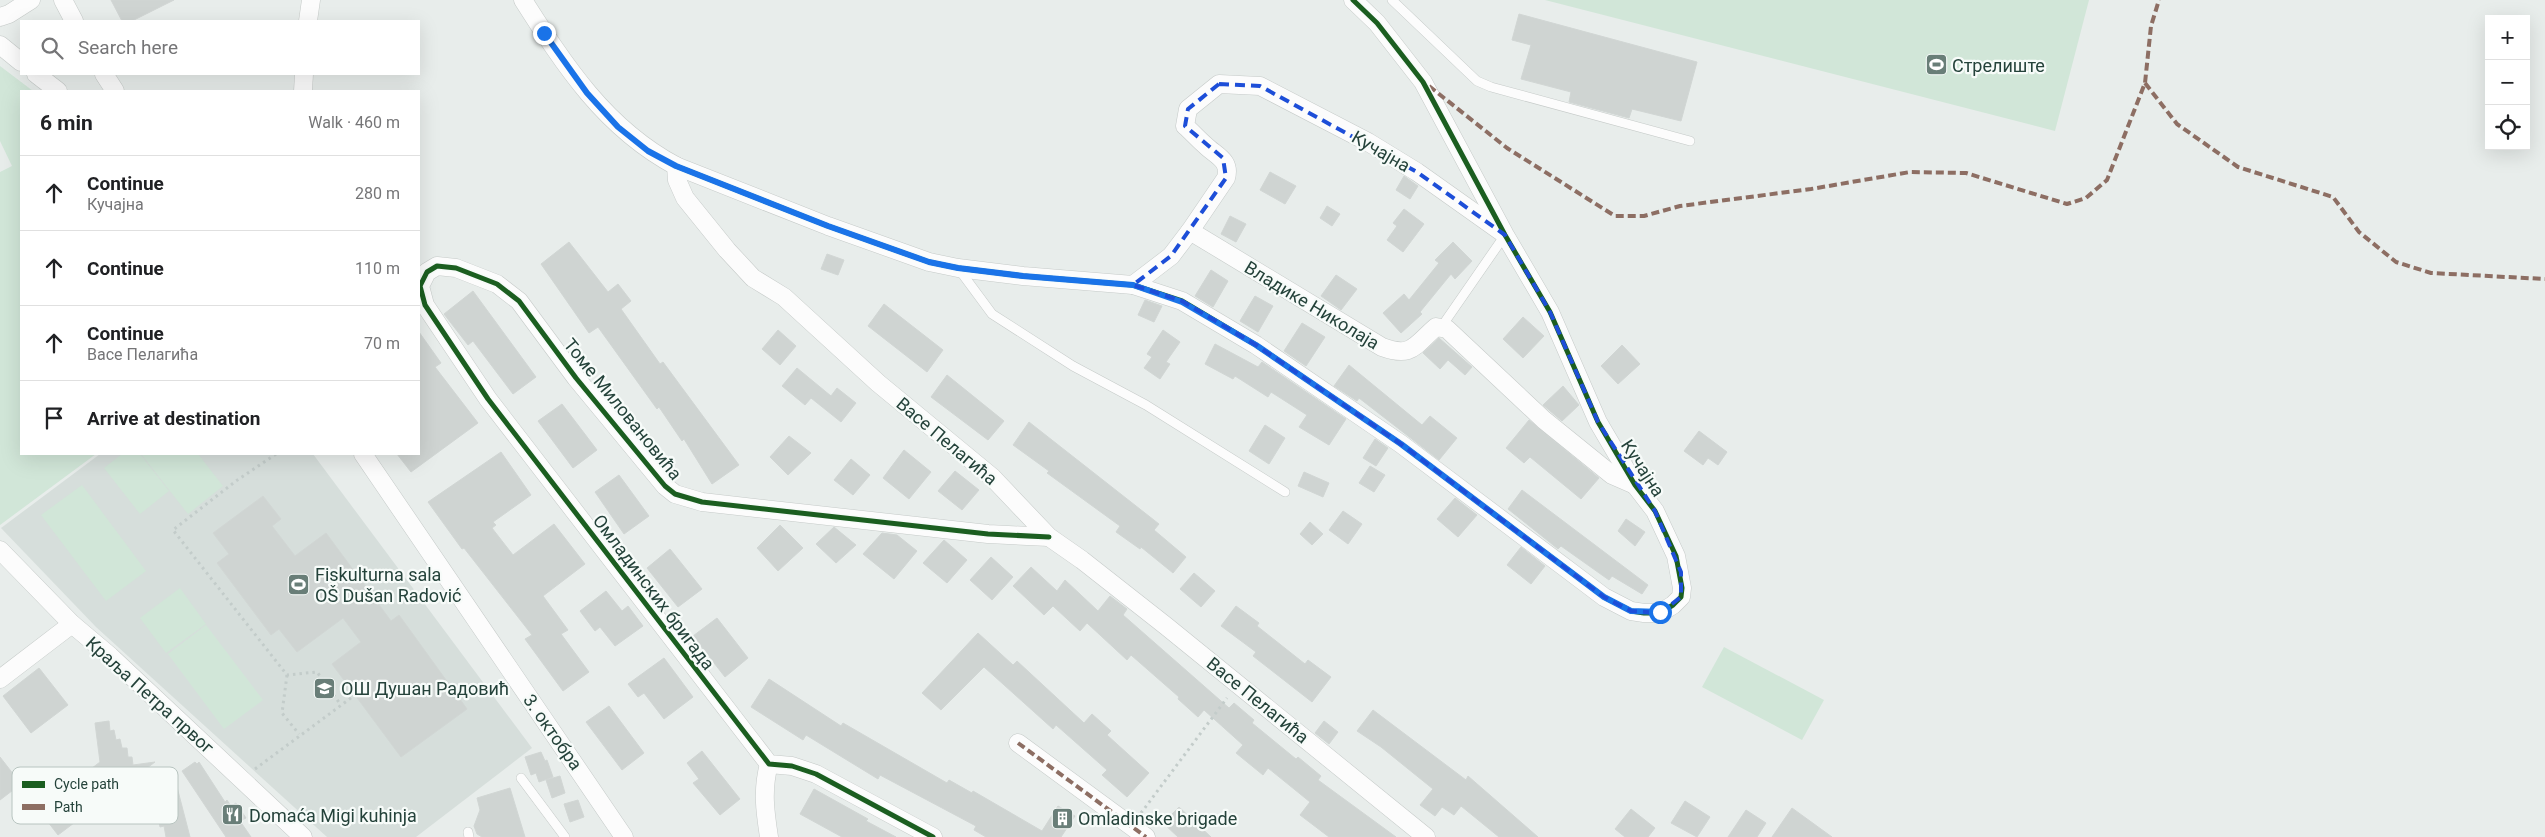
<!DOCTYPE html>
<html lang="en">
<head>
<meta charset="utf-8">
<style>
	body { margin:0; font-family:Roboto,sans-serif; background:#f6f6f6; color:#202124 }
	.controls { position:absolute; right:15px; top:15px; display:grid; overflow:hidden; border-radius:0px; box-shadow:0 5px 20px #0002 }
	.controls button { width:45px; height:45px; display:grid; place-items:center; padding:0; border:0; border-bottom:1px solid #e0e0e0; background:#fff; color:#202124; font:25px sans-serif }
	.stop { position:absolute; width:15px; height:15px; margin:-11px; border:4px solid #1a73e8; border-radius:50%; background:#fff }
	.stop.end { background:#1a73e8; border-color:#fff; box-shadow:0 1px 5px #0008 }
	.list { margin:0; padding:0; list-style:none }
	h2 { display:flex; justify-content:space-between; align-items:center; height:65px; margin:0; padding:0 20px; font-size:21px }
	h2 small { font-size:16px; font-weight:400; color:#757577 }
	.list li { display:grid; grid-template-columns:32px 1fr auto; gap:15px; align-items:center; box-sizing:border-box; height:75px; padding:0 20px; border-top:1px solid #e0e0e0 }
	.list b { display:block; font-size:19px; white-space:nowrap }
	.list p { margin:0; font-size:16px; white-space:nowrap; color:#757577 }
	.list em { font-size:16px; font-style:normal; color:#757577 }
	.icon { flex:none; width:28px; height:28px; fill:none; stroke:currentColor; stroke-width:2; stroke-linecap:round; stroke-linejoin:round }
	.map { position:relative; flex:none; width:2545px; height:837px; overflow:hidden }
	.search { position:absolute; background:#fff; box-shadow:0 5px 20px #0002; left:20px; top:20px; width:400px; height:55px; display:flex; align-items:center; gap:12px; box-sizing:border-box; padding:0 18px; border-radius:0px; color:#757577; font-size:19px }
	.panel { position:absolute; background:#fff; box-shadow:0 5px 20px #0002; left:20px; top:90px; width:400px; height:365px; border-radius:0px }
	.map>svg:first-child { display:block }
</style>
</head>
<body>
<div class="map">
<svg width="2545" height="837" viewBox="0 0 2545 837">
	<rect width="100%" height="100%" fill="#e8edeb"/>
	<path fill="#d6dedb" d="M 100,454 L 313,454 L 532,748 L 416,837 L 327,837 L 96,627 L 1,528 Z"/>
	<g fill="#d1e6d8">
		<path d="M 1545,0 L 2089,0 L 2055,131 Z"/>
		<path d="M 0,66 L 33,91 L 21,91 L 21,454 L 96,454 L 0,525 L 0,172 L 12,166 L 0,141 Z"/>
		<path d="M 122,454 L 140,454 L 169,491 L 140,514 L 104,468 Z"/>
		<path d="M 141,454 L 198,454 L 223,486 L 188,514 Z"/>
		<path d="M 82,485 L 146,571 L 106,601 L 41,515 Z"/>
		<path d="M 180,588 L 206,624 L 166,653 L 140,618 Z"/>
		<path d="M 206,625 L 263,700 L 224,729 L 168,654 Z"/>
		<path d="M 1724,647 L 1824,700 L 1802,740 L 1702,687 Z"/>
	</g>
	<g fill="#cfd4d2" stroke="#d1d6d4">
		<path d="M 111,0 L 174,0 L 132,21 L 122,21 Z"/>
		<path d="M 1519,14 L 1697,62 L 1681,121 L 1632,109 L 1629,118 L 1569,102 L 1571,92 L 1521,79 L 1531,45 L 1512,40 Z"/>
		<path d="M 1270,172 L 1296,186 L 1285,204 L 1260,190 Z"/>
		<path d="M 1404,176 L 1418,186 L 1410,199 L 1396,190 Z"/>
		<path d="M 1327,206 L 1340,214 L 1332,226 L 1320,218 Z"/>
		<path d="M 1404,209 L 1424,224 L 1403,252 L 1387,240 L 1397,226 L 1393,223 Z"/>
		<path d="M 1230,216 L 1246,224 L 1236,242 L 1221,234 Z"/>
		<path d="M 569,242 L 608,292 L 618,284 L 631,301 L 621,309 L 660,364 L 663,362 L 739,465 L 712,484 L 684,439 L 682,441 L 659,407 L 657,409 L 598,327 L 589,333 L 541,264 Z"/>
		<path d="M 1453,242 L 1472,261 L 1455,279 L 1451,274 L 1420,312 L 1422,314 L 1401,333 L 1383,313 L 1404,294 L 1409,300 L 1439,263 L 1435,260 Z"/>
		<path d="M 827,254 L 844,260 L 838,275 L 821,269 Z"/>
		<path d="M 1211,270 L 1228,281 L 1213,307 L 1195,296 Z"/>
		<path d="M 1336,275 L 1357,289 L 1341,310 L 1321,296 Z"/>
		<path d="M 473,291 L 536,377 L 513,394 L 473,341 L 468,345 L 444,314 Z"/>
		<path d="M 1255,296 L 1273,306 L 1258,332 L 1240,321 Z"/>
		<path d="M 1145,300 L 1162,306 L 1154,322 L 1138,315 Z"/>
		<path d="M 884,304 L 943,350 L 927,372 L 868,326 Z"/>
		<path d="M 1523,317 L 1544,336 L 1523,358 L 1503,339 Z"/>
		<path d="M 1302,323 L 1325,337 L 1306,366 L 1284,351 Z"/>
		<path d="M 778,330 L 796,346 L 780,365 L 762,349 Z"/>
		<path d="M 1163,330 L 1180,342 L 1166,362 L 1170,364 L 1160,379 L 1144,368 L 1152,357 L 1147,354 Z"/>
		<path d="M 419,332 L 441,363 L 435,367 L 478,423 L 411,472 L 397,454 L 419,454 Z"/>
		<path d="M 1439,338 L 1472,367 L 1465,375 L 1448,360 L 1440,369 L 1423,353 Z"/>
		<path d="M 1215,344 L 1258,367 L 1262,362 L 1346,419 L 1329,445 L 1299,427 L 1307,415 L 1271,392 L 1268,397 L 1235,376 L 1233,379 L 1205,364 Z"/>
		<path d="M 1622,345 L 1640,364 L 1618,384 L 1601,366 Z"/>
		<path d="M 1349,365 L 1422,425 L 1430,416 L 1457,438 L 1439,460 L 1359,398 L 1357,401 L 1334,386 Z"/>
		<path d="M 797,368 L 831,396 L 837,388 L 856,403 L 841,422 L 811,398 L 805,405 L 782,386 Z"/>
		<path d="M 947,375 L 1004,421 L 988,440 L 931,397 Z"/>
		<path d="M 1563,386 L 1579,405 L 1562,421 L 1543,405 Z"/>
		<path d="M 562,404 L 597,450 L 573,468 L 538,421 Z"/>
		<path d="M 1529,420 L 1599,478 L 1581,499 L 1530,457 L 1524,463 L 1506,448 Z"/>
		<path d="M 1029,422 L 1159,524 L 1154,530 L 1186,557 L 1173,573 L 1141,547 L 1140,549 L 1116,532 L 1120,526 L 1047,473 L 1049,471 L 1013,445 Z"/>
		<path d="M 1265,425 L 1285,438 L 1269,464 L 1249,451 Z"/>
		<path d="M 1699,431 L 1727,452 L 1718,465 L 1708,458 L 1703,465 L 1684,451 Z"/>
		<path d="M 789,436 L 811,453 L 788,475 L 770,457 Z"/>
		<path d="M 1375,439 L 1388,448 L 1376,466 L 1363,458 Z"/>
		<path d="M 904,450 L 931,472 L 909,499 L 883,478 Z"/>
		<path d="M 501,452 L 531,495 L 493,522 L 496,525 L 492,528 L 513,555 L 554,524 L 585,564 L 543,596 L 568,630 L 561,634 L 589,672 L 563,691 L 525,639 L 532,635 L 464,548 L 462,549 L 428,502 Z"/>
		<path d="M 851,459 L 870,475 L 853,495 L 834,480 Z"/>
		<path d="M 1370,466 L 1385,475 L 1374,492 L 1359,483 Z"/>
		<path d="M 955,471 L 979,490 L 962,510 L 938,491 Z"/>
		<path d="M 1304,472 L 1329,483 L 1323,497 L 1298,486 Z"/>
		<path d="M 619,475 L 649,516 L 624,534 L 595,492 Z"/>
		<path d="M 1522,490 L 1648,585 L 1642,594 L 1612,576 L 1609,580 L 1561,546 L 1558,549 L 1508,509 Z"/>
		<path d="M 263,496 L 281,519 L 272,526 L 295,556 L 326,533 L 391,621 L 399,615 L 467,709 L 401,757 L 332,664 L 361,642 L 343,618 L 297,652 L 279,629 L 271,635 L 217,563 L 229,554 L 213,533 Z"/>
		<path d="M 1455,498 L 1477,515 L 1458,537 L 1437,519 Z"/>
		<path d="M 1343,511 L 1362,524 L 1348,544 L 1329,530 Z"/>
		<path d="M 1626,519 L 1645,532 L 1635,546 L 1618,531 Z"/>
		<path d="M 1310,522 L 1323,534 L 1312,545 L 1300,534 Z"/>
		<path d="M 780,525 L 803,548 L 778,571 L 757,548 Z"/>
		<path d="M 834,527 L 856,545 L 836,563 L 816,544 Z"/>
		<path d="M 882,533 L 897,535 L 917,551 L 894,579 L 863,554 Z"/>
		<path d="M 944,540 L 967,560 L 947,583 L 923,563 Z"/>
		<path d="M 1521,547 L 1545,566 L 1531,584 L 1507,565 Z"/>
		<path d="M 670,549 L 702,589 L 678,607 L 647,568 Z"/>
		<path d="M 991,557 L 1013,577 L 992,600 L 970,580 Z"/>
		<path d="M 1031,567 L 1057,591 L 1065,580 L 1098,611 L 1110,596 L 1127,609 L 1123,615 L 1229,708 L 1234,703 L 1254,720 L 1252,723 L 1296,759 L 1298,757 L 1321,776 L 1318,780 L 1396,837 L 1329,837 L 1300,815 L 1310,802 L 1268,768 L 1263,775 L 1236,753 L 1243,745 L 1204,710 L 1198,717 L 1178,699 L 1179,697 L 1131,655 L 1127,660 L 1087,623 L 1080,631 L 1053,606 L 1044,615 L 1013,586 Z"/>
		<path d="M 1194,573 L 1215,591 L 1201,607 L 1180,589 Z"/>
		<path d="M 606,591 L 622,611 L 628,606 L 643,626 L 615,646 L 600,627 L 595,631 L 580,611 Z"/>
		<path d="M 1236,606 L 1259,623 L 1257,626 L 1305,664 L 1308,660 L 1331,677 L 1312,702 L 1253,656 L 1256,652 L 1221,626 Z"/>
		<path d="M 717,618 L 748,658 L 725,677 L 693,636 Z"/>
		<path d="M 978,633 L 1013,665 L 1017,661 L 1084,723 L 1092,714 L 1111,731 L 1107,735 L 1149,773 L 1127,797 L 1102,775 L 1107,770 L 1056,725 L 1053,729 L 984,667 L 941,710 L 922,693 Z"/>
		<path d="M 664,658 L 693,697 L 664,719 L 644,693 L 638,697 L 628,684 Z"/>
		<path d="M 39,668 L 68,705 L 31,733 L 3,696 Z"/>
		<path d="M 769,679 L 841,726 L 843,723 L 947,783 L 949,780 L 972,793 L 973,791 L 1042,831 L 1058,806 L 1075,816 L 1061,837 L 986,837 L 974,830 L 976,826 L 880,775 L 878,779 L 806,735 L 803,740 L 751,707 Z"/>
		<path d="M 609,706 L 644,753 L 622,770 L 586,722 Z"/>
		<path d="M 1373,710 L 1466,780 L 1468,776 L 1538,837 L 1499,837 L 1461,806 L 1454,815 L 1442,807 L 1435,816 L 1420,805 L 1433,789 L 1381,747 L 1357,731 Z"/>
		<path d="M 109,721 L 110,731 L 114,730 L 116,740 L 120,739 L 122,748 L 127,748 L 128,757 L 132,757 L 133,765 L 155,762 L 58,835 L 38,809 L 100,762 L 95,723 Z"/>
		<path d="M 1324,721 L 1338,732 L 1329,744 L 1315,733 Z"/>
		<path d="M 702,751 L 740,799 L 720,815 L 693,783 L 699,779 L 687,763 Z"/>
		<path d="M 541,752 L 545,761 L 547,760 L 553,777 L 539,782 L 536,773 L 531,775 L 525,757 Z"/>
		<path d="M 0,757 L 21,784 L 0,800 Z"/>
		<path d="M 195,762 L 197,764 L 199,762 L 225,802 L 227,800 L 231,806 L 236,803 L 246,818 L 240,821 L 251,837 L 226,837 L 182,771 Z"/>
		<path d="M 560,776 L 565,793 L 552,798 L 546,780 Z"/>
		<path d="M 177,787 L 190,837 L 166,837 L 164,826 L 160,827 L 158,817 L 154,818 L 151,809 L 147,810 L 143,796 L 153,790 Z"/>
		<path d="M 510,788 L 525,837 L 482,837 L 477,834 L 474,826 L 480,810 L 477,798 Z"/>
		<path d="M 814,789 L 868,819 L 866,821 L 896,837 L 842,837 L 800,814 Z"/>
		<path d="M 578,800 L 584,817 L 570,822 L 564,804 Z"/>
		<path d="M 1685,801 L 1710,817 L 1697,837 L 1671,823 Z"/>
		<path d="M 1179,807 L 1211,837 L 1178,837 L 1163,823 Z"/>
		<path d="M 1792,808 L 1832,837 L 1772,837 Z"/>
		<path d="M 1631,809 L 1655,828 L 1648,837 L 1625,837 L 1615,829 Z"/>
		<path d="M 1746,810 L 1766,823 L 1757,837 L 1728,837 Z"/>
	</g>
	<g fill="none" stroke-linecap="round" stroke-linejoin="round">
		<defs>
			<g id="service">
				<path d="M 1392,0 L 1477,81 L 1491,87 L 1690,141"/>
				<path d="M 958,268 L 992,314 L 1073,366 L 1146,405 L 1285,492"/>
				<path d="M 1442,326 L 1505,235"/>
				<path d="M 521,778 L 565,837"/>
				<path d="M 468,832 L 469,837"/>
			</g>
			<g id="minor">
				<path d="M 63,0 L 74,21"/>
				<path d="M 523,0 C 565,66 605,128 676,166 L 677,180 L 685,198 L 727,250 L 753,278 L 784,297 L 878,383 L 992,477 L 1049,537 L 1082,560 L 1166,626 L 1426,837"/>
				<path d="M 0,17 L 9,14 L 31,0"/>
				<path d="M 308,21 L 311,0"/>
				<path d="M 0,45 L 21,62"/>
				<path d="M 36,74 L 58,91"/>
				<path d="M 104,74 L 115,91"/>
				<path d="M 303,91 L 304,74"/>
				<path d="M 676,166 L 828,226 L 929,262 L 958,268 L 1023,276 L 1133,285 L 1182,301 L 1256,345 L 1401,444 L 1604,597 L 1631,611 L 1644,613 L 1660,613 L 1673,605 L 1681,597 L 1682,588 L 1676,556 L 1655,511 L 1635,485 L 1598,422 L 1550,312 L 1505,235 L 1423,82 L 1377,23 L 1353,0"/>
				<path d="M 1190,231 L 1226,178 C 1231,160 1216,156 1205,145 C 1198,139 1192,132 1185,126 L 1188,109 L 1219,84 L 1260,86 L 1368,142 L 1417,172 L 1503,233"/>
				<path d="M 1133,285 L 1171,256 L 1190,231 L 1382,347 C 1412,358 1414,346 1436,327 L 1447,329 L 1544,420 L 1612,475 L 1635,485"/>
				<path d="M 363,454 L 624,837"/>
				<path d="M 0,550 L 72,624 L 110,656 L 303,837"/>
				<path d="M 0,679 L 72,624"/>
				<path d="M 1018,743 L 1146,837"/>
				<path d="M 769,764 C 762,790 765,811 769,837"/>
				<path d="M 933,837 L 816,774 L 792,766 L 769,764 L 488,399 L 425,305 L 420,286 L 427,272 L 437,266 L 456,268 L 497,284 L 519,301 L 576,378 L 665,486 L 675,494 L 702,502 L 988,534 L 1049,537"/>
			</g>
		</defs>
		<use href="#service" stroke="#c5cac8" stroke-width="10"/>
		<use href="#minor" stroke="#c5cac8" stroke-width="19"/>
		<g stroke="#c3ccca" stroke-width="3" stroke-dasharray="2.5 4" stroke-linecap="butt">
			<path d="M 276,454 L 236,481 L 173,530 L 287,675 L 317,672 L 341,705"/>
			<path d="M 287,675 L 282,713 L 299,734"/>
			<path d="M 255,769 L 355,695"/>
			<path d="M 1141,813 L 1227,698"/>
		</g>
		<use href="#service" stroke="#fcfcfc" stroke-width="9"/>
		<use href="#minor" stroke="#fcfcfc" stroke-width="18"/>
		<g stroke="#8d6e63" stroke-width="4" stroke-dasharray="8 4" stroke-linecap="butt">
			<path d="M 2145,83 L 2177,124 L 2238,167 L 2333,197 L 2359,232 L 2396,262 L 2431,273 L 2545,279"/>
			<path d="M 1429,86 L 1507,148 L 1615,216 L 1644,216 L 1680,206 L 1811,189 L 1910,172 L 1966,173 L 2067,204 L 2086,198 L 2107,180 L 2145,83 L 2151,26 L 2159,0"/>
			<path d="M 1018,743 L 1146,837"/>
		</g>
		<defs>
			<g id="cycleway">
				<path d="M 676,166 L 828,226 L 929,262 L 958,268 L 1023,276 L 1133,285 L 1182,301 L 1256,345 L 1401,444 L 1604,597 L 1631,611 L 1644,613 L 1660,613 L 1673,605 L 1681,597 L 1682,588 L 1676,556 L 1655,511 L 1635,485 L 1598,422 L 1550,312 L 1505,235 L 1423,82 L 1377,23 L 1353,0"/>
				<path d="M 933,837 L 816,774 L 792,766 L 769,764 L 488,399 L 425,305 L 420,286 L 427,272 L 437,266 L 456,268 L 497,284 L 519,301 L 576,378 L 665,486 L 675,494 L 702,502 L 988,534 L 1049,537"/>
			</g>
		</defs>
		<use href="#cycleway" stroke="#f7fbf9" stroke-width="8"/>
		<use href="#cycleway" stroke="#1b5e20" stroke-width="5"/>
	</g>
	<g fill="none" stroke-linecap="round" stroke-linejoin="round">
		<path stroke="#1a73e8" stroke-width="6" d="M 544,33 L 587,93 L 618,127 L 648,151 L 676,166 L 828,226 L 929,262 L 958,268 L 1023,276 L 1133,285 L 1182,302 L 1256,345 L 1401,444 L 1604,597 L 1631,611 L 1660,612"/>
	</g>
	<path fill="none" stroke="#1d4ed8" stroke-width="4" stroke-dasharray="10 6" stroke-linejoin="round" d="M 1219,84 L 1260,86 L 1417,172 L 1505,235 L 1550,312 L 1598,422 L 1655,511 L 1681,572 L 1681,597 L 1660,613 L 1631,611 L 1604,597 L 1401,444 L 1256,345 L 1182,301 L 1133,285 L 1171,256 L 1226,178 L 1223,158 L 1185,126 L 1188,109 Z"/>
	<defs>
		<symbol id="stadium-square" viewBox="-11 -11 22 22"><rect x="-9" y="-9" width="18" height="18" rx="4" fill="#697e78" stroke="#f7fbf9"/><path d="M0-5a6.5 5 0 1 0 0 10a6.5 5 0 1 0 0-10ZM-3.5-1.8h7v3.6h-7Z" fill="#fff"/></symbol>
		<symbol id="school-square" viewBox="-11 -11 22 22"><rect x="-9" y="-9" width="18" height="18" rx="4" fill="#697e78" stroke="#f7fbf9"/><path d="M0-5L7-2L0 1L-7-2ZM-4 1L0 2.5L4 1V4Q0 6-4 4Z" fill="#fff"/></symbol>
		<symbol id="restaurant-square" viewBox="-11 -11 22 22"><rect x="-9" y="-9" width="18" height="18" rx="4" fill="#697e78" stroke="#f7fbf9"/><path d="M-5-6h1v4h1v-4h1v4h1v-4h1v5L-1.5 .5V6h-2V.5L-5-1ZM5-6V6H3V1.5H1.5Q1.5-4 5-6Z" fill="#fff"/></symbol>
		<symbol id="building-square" viewBox="-11 -11 22 22"><rect x="-9" y="-9" width="18" height="18" rx="4" fill="#697e78" stroke="#f7fbf9"/><path d="M-4-6H4V6H1V3H-1V6H-4ZM-2.5-4.3h1.7v1.8h-1.7ZM.8-4.3h1.7v1.8H.8ZM-2.5-1h1.7V.8h-1.7ZM.8-1h1.7V.8H.8Z" fill="#fff"/></symbol>
	</defs>
	<g fill-rule="evenodd">
		<use href="#stadium-square" x="1924" y="52" width="25" height="25"/>
		<use href="#stadium-square" x="286" y="572" width="25" height="25"/>
		<use href="#school-square" x="312" y="676" width="25" height="25"/>
		<use href="#restaurant-square" x="220" y="802" width="25" height="25"/>
		<use href="#building-square" x="1050" y="806" width="25" height="25"/>
	</g>
	<g text-anchor="middle" dominant-baseline="central" stroke-width="4.5" stroke-linejoin="round" paint-order="stroke">
		<g font-size="18" fill="#24423a" stroke="#f7fbf9" text-anchor="start">
			<text x="1952" y="65">Стрелиште</text>
			<text x="315" y="574">Fiskulturna sala<tspan x="315" dy="21">OŠ Dušan Radović</tspan></text>
			<text x="341" y="688">ОШ Душан Радовић</text>
			<text x="249" y="815">Domaća Migi kuhinja</text>
			<text x="1078" y="818">Omladinske brigade</text>
		</g>
		<g font-size="18" fill="#24423a" stroke="#f7fbf9">
			<text transform="translate(1381 151) rotate(30)">Кучајна</text>
			<text transform="translate(1312 305) rotate(31)">Владике Николаја</text>
			<text transform="translate(623 409) rotate(51)">Томе Миловановића</text>
			<text transform="translate(947 441) rotate(40)">Васе Пелагића</text>
			<text transform="translate(1643 468) rotate(57)">Кучајна</text>
			<text transform="translate(654 592) rotate(53)">Омладинских бригада</text>
			<text transform="translate(150 695) rotate(42)">Краља Петра првог</text>
			<text transform="translate(1258 700) rotate(39)">Васе Пелагића</text>
			<text transform="translate(553 732) rotate(55)">3. октобра</text>
		</g>
	</g>
	<rect x="12" y="767" width="166" height="57" rx="8" fill="#f7fbf9" stroke="#b8c4c0" stroke-width="1"/>
	<rect x="22" y="781" width="23" height="7" fill="#1b5e20"/>
	<rect x="22" y="804" width="23" height="6" fill="#8d6e63"/>
	<g font-size="14" fill="#24423a">
		<text x="54" y="789">Cycle path</text>
		<text x="54" y="812">Path</text>
	</g>
</svg>
<div class="controls">
<button>+</button>
<button>−</button>
<button><svg class="icon" aria-label="locate" viewBox="0 0 24 24"><circle cx="12" cy="12" r="6"/><path d="M12 2v4M12 18v4M2 12h4M18 12h4"/></svg></button>
</div>
<div class="stop" style="left:1660px;top:612px"></div>
<div class="stop end" style="left:544px;top:33px"></div>
<div class="search"><svg class="icon" aria-label="search" viewBox="0 0 24 24"><circle cx="10" cy="10" r="6"/><path d="M15 15l6 6"/></svg>Search here</div>
<section class="panel">
<h2>6 min<small>Walk · 460 m</small></h2>
<ul class="list">
<li><svg class="icon" aria-label="ahead" viewBox="0 0 24 24"><path d="M12 20V5M6 11l6-6 6 6"/></svg><div><b>Continue</b><p>Кучајна</p></div><em>280 m</em></li>
<li><svg class="icon" aria-label="ahead" viewBox="0 0 24 24"><path d="M12 20V5M6 11l6-6 6 6"/></svg><div><b>Continue</b></div><em>110 m</em></li>
<li><svg class="icon" aria-label="ahead" viewBox="0 0 24 24"><path d="M12 20V5M6 11l6-6 6 6"/></svg><div><b>Continue</b><p>Васе Пелагића</p></div><em>70 m</em></li>
<li><svg class="icon" aria-label="arrive" viewBox="0 0 24 24"><path d="M6 21V4h12l-3 4 3 4H6"/></svg><div><b>Arrive at destination</b></div></li>
</ul>
</section>
</div>
</body>
</html>
